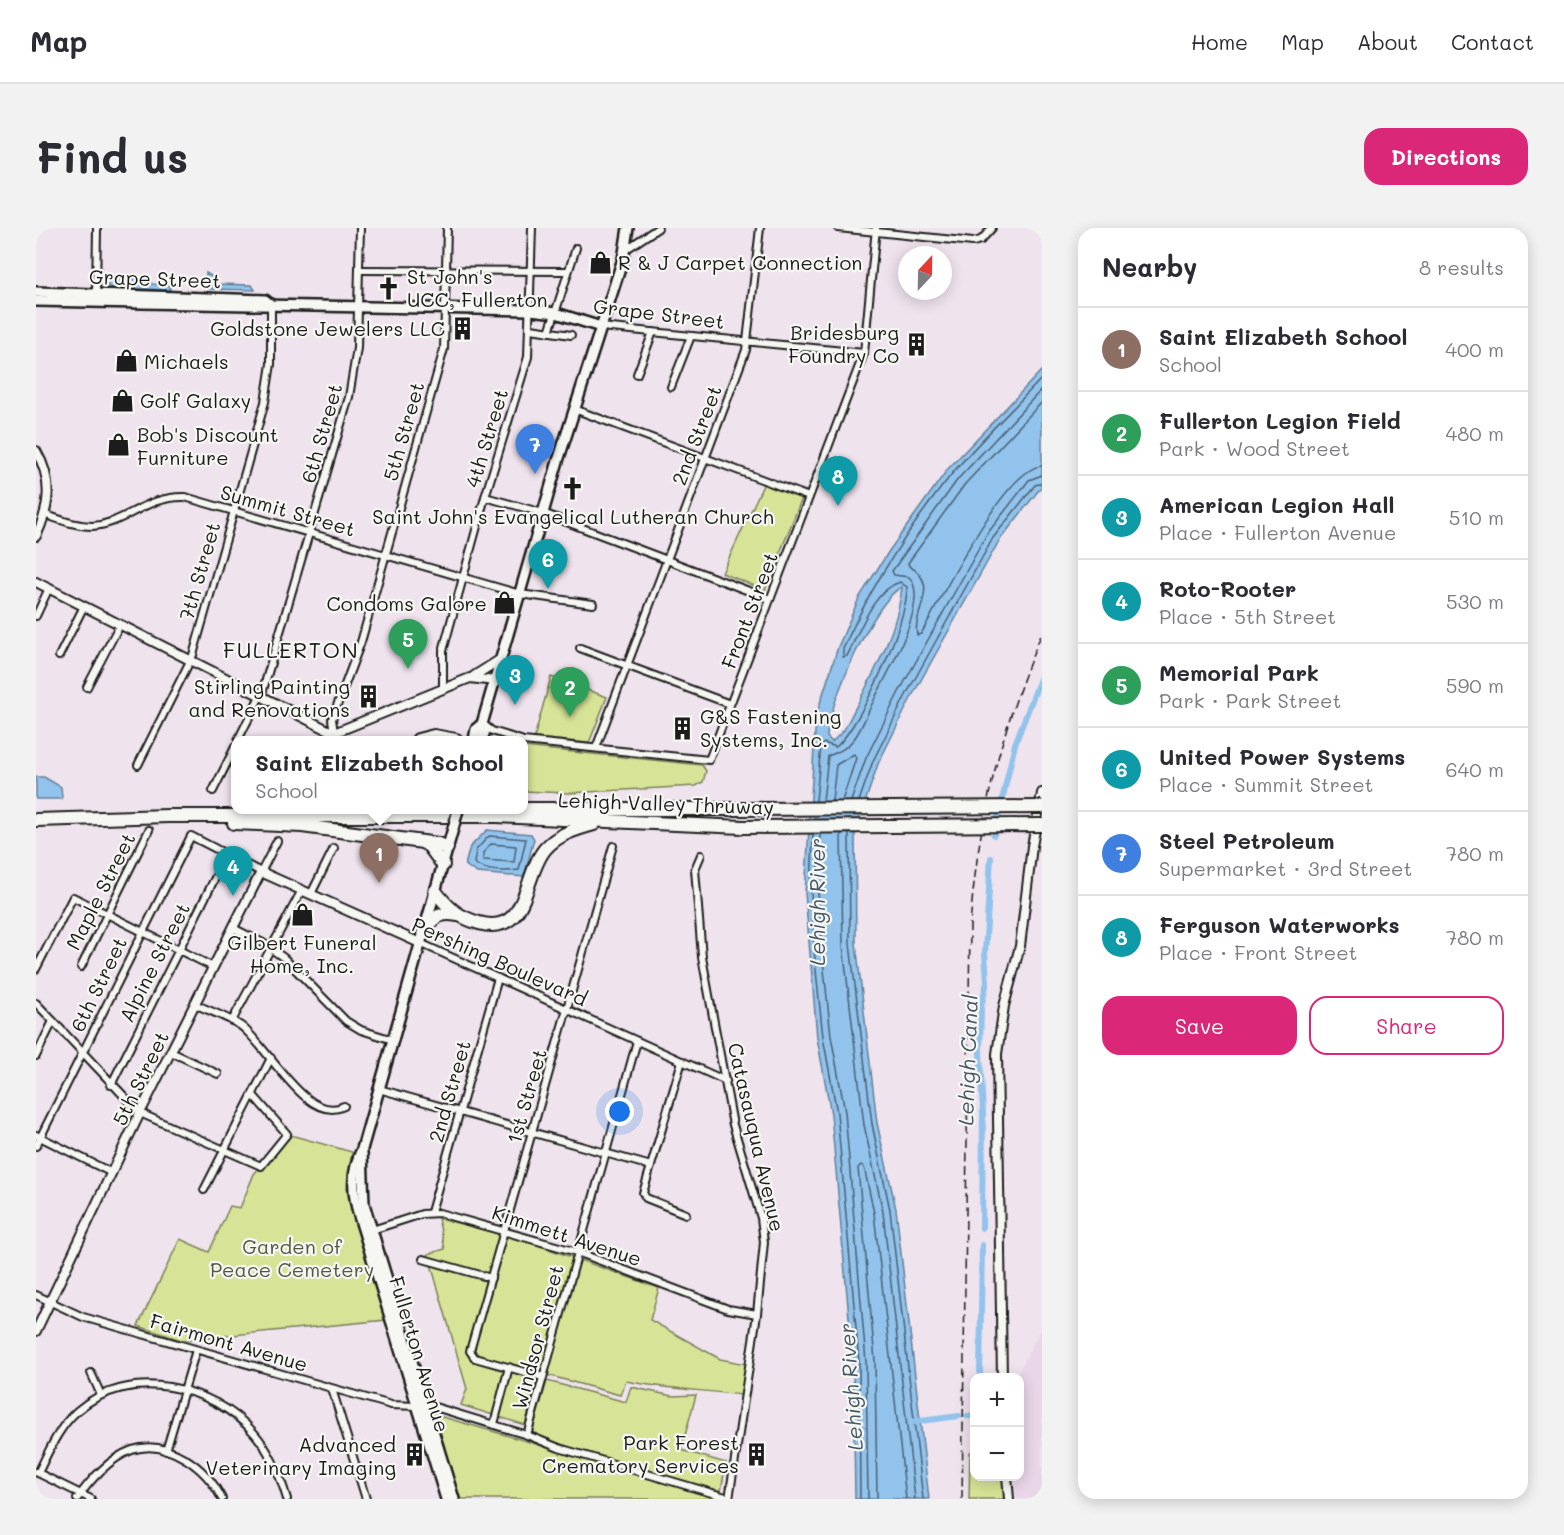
<!DOCTYPE html>
<html lang="en">
<head>
<meta charset="utf-8">
<style>
	body { margin:0; font-family:Mali,sans-serif; background:#f2f2f3; color:#2b2b33 }
	.controls { position:absolute; right:18px; bottom:18px; display:grid; overflow:hidden; border-radius:12px; box-shadow:0 3px 15px #0003 }
	.controls button { width:54px; height:54px; display:grid; place-items:center; padding:0; border:0; border-bottom:2px solid #e1e1e2; background:#fff; color:#2b2b33; font:30px sans-serif }
	.compass { position:absolute; left:862px; top:18px; width:54px; height:54px; border-radius:50%; background:#fff; box-shadow:0 3px 15px #0003; rotate:22deg }
	.you { position:absolute; left:584px; top:884px; width:21px; height:21px; margin:-15px; border:4px solid #fff; border-radius:50%; background:#1a73e8; box-shadow:0 0 0 9px #1a73e833 }
	.badge { display:grid; place-items:center; width:39px; height:39px; border-radius:50%; background:#db2777; color:#fff; font-size:20px; font-weight:700 }
	.pin { position:absolute; translate:-50% -50px; filter:drop-shadow(0 2px 3px #0008) }
	.pin::after { content:''; position:absolute; top:32px; width:21px; height:18px; background:inherit; clip-path:polygon(0 0,100% 0,50% 100%) }
	.popup { position:absolute; left:195px; top:508px; width:297px; height:78px; box-sizing:border-box; display:grid; place-content:center; border-radius:12px; background:#fff; filter:drop-shadow(0 2px 4px #0005); font-size:20px; white-space:nowrap; color:#7c7c81 }
	.popup b { font-size:22px; color:#2b2b33 }
	.popup::after { content:''; position:absolute; left:50%; top:100%; margin-left:-12px; border:12px solid transparent; border-top-color:#fff }
	.list { margin:0; padding:0; list-style:none }
	h2 { display:flex; justify-content:space-between; align-items:center; height:78px; margin:0; padding:0 24px; font-size:26px }
	h2 small { font-size:20px; font-weight:400; color:#7c7c81 }
	.list li { display:grid; grid-template-columns:39px 1fr auto; gap:18px; align-items:center; box-sizing:border-box; height:84px; padding:0 24px; border-top:2px solid #e1e1e2 }
	.list b { display:block; font-size:22px; white-space:nowrap }
	.list p { margin:0; font-size:20px; white-space:nowrap; color:#7c7c81 }
	.list em { font-size:20px; font-style:normal; color:#7c7c81 }
	.actions { display:flex; gap:12px; padding:18px 24px }
	.actions a { flex:1; padding:14px 0; border:2px solid #db2777; border-radius:18px; text-align:center; font-size:21px; color:#db2777 }
	.actions .main { background:#db2777; color:#fff }
	.map { position:relative; flex:none; width:1006px; height:1271px; overflow:hidden; border-radius:18px }
	header { display:flex; align-items:center; gap:36px; box-sizing:border-box; height:84px; padding:0 30px; background:#fff; border-bottom:2px solid #e1e1e2 }
	header strong { font-size:28px }
	nav { display:flex; gap:33px; margin-inline-start:auto; font-size:21px }
	.intro { display:flex; align-items:center; justify-content:space-between; box-sizing:border-box; height:144px; padding:0 36px }
	h1 { margin:0; font-size:42px }
	.button { padding:15px 27px; border-radius:18px; background:#db2777; color:#fff; font-size:21px; font-weight:700 }
	main { display:flex; gap:36px; padding:0 36px }
	aside { flex:1; background:#fff; border-radius:18px; box-shadow:0 3px 15px #0003 }
	.map>svg:first-child { display:block }
</style>
</head>
<body>
<header>
<strong>Map</strong>
<nav><a>Home</a><a>Map</a><a>About</a><a>Contact</a></nav>
</header>
<div class="intro"><h1>Find us</h1><a class="button">Directions</a></div>
<main>
<div class="map">
<svg width="1006" height="1271" viewBox="0 0 1006 1271">
	<rect width="100%" height="100%" fill="#efe3ed"/>
	<filter id="ink" filterUnits="userSpaceOnUse"><feTurbulence type="fractalNoise" baseFrequency=".0167" numOctaves="2"/><feDisplacementMap in="SourceGraphic" scale="12" xChannelSelector="R" yChannelSelector="G"/><feConvolveMatrix kernelMatrix="1 2 1 2 8 2 1 2 1" color-interpolation-filters="sRGB"/></filter>
	<g filter="url(#ink)">
		<path fill="#ead6e9" d="M 1006,1102 L 1006,1271 L 980,1271 L 979,1249 L 984,1248 L 984,1150 L 980,1149 L 1003,1104 Z"/>
		<g fill="#d7e396" stroke="#7a8059" stroke-width="1.5">
			<path d="M 728,255 L 766,270 L 729,362 L 686,345 Z"/>
			<path d="M 515,449 L 571,469 L 553,515 L 498,510 Z"/>
			<path d="M 487,519 L 666,537 L 670,543 L 667,554 L 660,558 L 532,565 L 487,563 Z"/>
			<path d="M 251,906 L 316,924 L 311,961 L 350,1092 L 145,1112 L 102,1098 L 144,1011 L 173,1024 L 194,978 L 204,980 L 218,946 Z"/>
			<path d="M 402,990 L 493,1014 L 623,1060 L 614,1092 L 684,1131 L 710,1136 L 706,1167 C 667,1162 629,1161 590,1153 L 584,1167 L 504,1145 L 489,1197 L 425,1177 L 431,1161 L 392,1026 L 409,1021 Z"/>
			<path d="M 511,1153 L 590,1174 L 595,1159 L 636,1168 L 660,1167 L 645,1222 L 690,1235 L 685,1263 L 540,1223 L 496,1205 Z"/>
			<path d="M 399,1187 C 494,1213 588,1243 684,1271 L 423,1271 Z"/>
			<path d="M 934,1224 L 938,1224 L 939,1248 L 968,1249 L 969,1271 L 933,1271 Z"/>
		</g>
		<g fill="#91c3ed" stroke="#628099" stroke-width="1.5" fill-rule="evenodd">
			<path d="M 170,45 L 178,50 L 178,56 L 216,57 L 219,62 L 172,61 L 169,59 Z"/>
			<path d="M 69,46 L 79,50 L 111,52 L 116,56 L 134,57 L 134,62 L 75,60 L 69,56 Z"/>
			<path d="M 1006,142 L 1006,258 L 963,313 L 875,470 L 842,536 L 819,604 L 820,715 L 841,895 L 860,981 L 893,1271 L 819,1271 L 817,1135 L 795,886 L 781,810 L 769,665 L 780,488 L 802,419 L 823,370 L 853,323 L 911,242 ZM 866,359 C 860,412 831,456 808,502 L 796,514 L 791,509 C 791,480 839,370 866,359 Z"/>
			<path d="M 0,549 L 8,549 L 25,559 L 26,571 L 0,571 Z"/>
			<path d="M 451,602 L 495,606 L 498,611 L 488,649 L 441,645 L 429,637 L 434,619 Z"/>
		</g>
		<path fill="#efe3ed" d="M 833,572 L 827,588 L 769,589 L 771,573 Z"/>
		<g fill="none" stroke-linecap="round" stroke-linejoin="round">
			<g stroke="#4b5f70" stroke-width="1.5">
				<path d="M 1006,174 L 929,256 L 872,335 L 873,338 C 906,356 876,384 881,407 L 885,406 C 904,373 969,239 1006,238"/>
				<path d="M 780,573 L 785,517 L 788,515 L 800,519 C 825,497 872,393 871,359 L 864,354 C 837,362 823,405 811,428 L 807,429 L 807,421 C 835,358 872,301 915,247 C 943,213 976,182 1006,150"/>
				<path d="M 787,573 L 792,528 C 802,524 810,521 818,511 C 827,499 832,483 839,470 C 851,446 895,372 873,349 L 858,347 L 856,343 L 922,251 L 1006,161"/>
				<path d="M 796,573 L 800,537 L 818,526 L 820,530 L 806,573"/>
				<path d="M 815,573 L 830,530 L 863,464 L 951,306 L 993,252 L 1006,247"/>
				<path d="M 823,573 L 837,533 L 870,467 L 957,310 L 999,257 L 1006,255"/>
				<path d="M 777,606 L 775,665 L 779,733 L 787,809 L 801,885 L 823,1134 L 824,1271"/>
				<path d="M 784,606 L 782,664 L 787,732 L 795,808 L 809,884 L 830,1134 L 832,1271"/>
				<path d="M 805,606 L 807,717 L 828,897 L 847,984 L 879,1271"/>
				<path d="M 813,606 L 814,716 L 836,896 L 854,982 L 887,1271"/>
				<path d="M 453,608 L 490,611 L 483,642 C 469,644 449,644 438,635 L 440,622 Z"/>
				<path d="M 455,616 L 480,618 L 478,634 L 447,632 L 447,625 Z"/>
				<path d="M 841,1271 L 839,1133 L 822,940 L 825,937 L 828,939 L 838,985 L 870,1271"/>
			</g>
			<g stroke="#91c3ed" stroke-width="6">
				<path d="M 958,607 L 979,516 L 1006,446"/>
				<path d="M 946,1000 L 947,886 L 944,826 L 945,779 L 951,754 L 949,725 L 955,630"/>
				<path d="M 944,1150 L 946,1017"/>
				<path d="M 931,1188 L 939,1188"/>
				<path d="M 877,1194 L 923,1188"/>
			</g>
			<defs>
				<g id="minor">
					<path d="M 802,0 L 937,14 L 945,12 L 956,0"/>
					<path d="M 589,22 L 622,0"/>
					<path d="M 323,42 L 531,43"/>
					<path d="M 60,68 L 61,0"/>
					<path d="M 565,99 L 828,125"/>
					<path d="M 495,101 L 535,107"/>
					<path d="M 513,104 L 540,20"/>
					<path d="M 601,146 L 617,104"/>
					<path d="M 635,159 L 655,108"/>
					<path d="M 538,181 L 773,269"/>
					<path d="M 449,269 L 507,285 L 734,371"/>
					<path d="M 10,287 C 25,292 40,298 56,298 C 90,296 108,268 149,269 L 484,366 L 557,376"/>
					<path d="M 0,388 L 13,360"/>
					<path d="M 544,420 L 694,476"/>
					<path d="M 23,428 L 48,378"/>
					<path d="M 51,459 L 84,396"/>
					<path d="M 407,461 L 407,423 L 449,269 L 492,129 L 496,0"/>
					<path d="M 447,496 L 456,503 L 485,512"/>
					<path d="M 202,512 L 227,462 L 313,169 L 321,120 L 324,0"/>
					<path d="M 293,512 L 298,505 L 296,491 L 325,414 L 408,121 L 411,0"/>
					<path d="M 487,513 L 673,532 L 828,125 L 840,0"/>
					<path d="M 560,520 L 710,122 L 724,0"/>
					<path d="M 102,537 L 157,427 L 229,174 L 235,136 L 235,77"/>
					<path d="M 177,563 L 199,519"/>
					<path d="M 665,627 L 659,641 L 666,729 L 697,897 L 725,990 L 728,1014 L 721,1086 L 693,1271"/>
					<path d="M 275,666 L 298,620"/>
					<path d="M 197,700 L 227,715 L 248,730 L 310,793 L 325,802 L 357,812"/>
					<path d="M 384,715 L 690,853"/>
					<path d="M 45,739 L 113,602"/>
					<path d="M 0,741 L 37,669 L 177,739"/>
					<path d="M 0,775 L 104,885 L 225,938 L 251,906 L 217,867"/>
					<path d="M 159,776 C 173,783 192,789 205,798 C 232,818 271,897 308,878"/>
					<path d="M 196,793 L 266,662"/>
					<path d="M 135,824 L 182,846"/>
					<path d="M 0,828 L 17,793"/>
					<path d="M 646,833 L 607,965 L 610,970 L 650,986"/>
					<path d="M 75,857 L 191,626"/>
					<path d="M 343,861 L 615,938"/>
					<path d="M 0,907 L 76,945"/>
					<path d="M 0,918 L 155,608 L 225,644 L 241,613"/>
					<path d="M 168,962 L 235,830"/>
					<path d="M 395,984 L 462,750"/>
					<path d="M 333,1003 L 386,986 L 403,985 L 541,1024 L 692,1081 L 721,1086"/>
					<path d="M 387,1031 L 455,1050"/>
					<path d="M 0,1067 L 47,1089 L 355,1177 L 381,1178"/>
					<path d="M 55,1145 L 65,1167"/>
					<path d="M 507,1149 L 439,1130 L 434,1123 L 577,618"/>
					<path d="M 296,1161 L 330,1271"/>
					<path d="M 389,1176 L 491,1207 L 523,1220 L 693,1270"/>
					<path d="M 458,1196 L 473,1139"/>
					<path d="M 491,1207 L 601,813"/>
					<path d="M 130,1223 L 160,1122"/>
					<path d="M 0,1244 L 55,1271"/>
					<path d="M 2,1245 C 13,1223 22,1200 41,1183 C 92,1138 176,1156 219,1206 C 235,1225 244,1247 251,1271"/>
					<path d="M 41,1271 C 54,1252 74,1230 96,1222 C 132,1210 171,1240 186,1271"/>
				</g>
				<g id="tertiary">
					<path d="M 0,223 C 17,252 14,279 0,308"/>
					<path d="M 0,354 L 298,505 L 434,450 L 459,453"/>
					<path d="M 438,448 L 465,431"/>
					<path d="M 0,1103 L 104,885 L 225,644 L 384,715"/>
					<path d="M 966,1150 L 961,826 L 968,778 L 984,718 L 996,618 L 1006,565"/>
					<path d="M 971,1248 L 973,1271"/>
				</g>
				<g id="secondary">
					<path d="M 0,64 L 229,72 L 235,77"/>
					<path d="M 0,73 L 495,82 L 520,85 L 565,99"/>
					<path d="M 438,512 L 440,501 L 446,496 L 522,233 L 587,31 L 592,0"/>
					<path d="M 446,512 L 449,503 L 446,496"/>
					<path d="M 326,924 L 328,976 L 418,1271"/>
					<path d="M 410,1271 L 323,988 C 316,964 315,944 326,921 L 418,597"/>
				</g>
				<g id="motorway">
					<path d="M 382,512 L 398,508 L 420,512"/>
					<path d="M 487,581 L 707,581"/>
					<path d="M 0,592 L 132,588 L 461,588 L 707,599"/>
					<path d="M 198,595 L 266,598 L 402,616 L 411,620"/>
					<path d="M 388,615 L 393,618 L 407,637"/>
					<path d="M 399,663 C 412,680 422,689 443,695 C 493,709 487,647 509,621 C 522,606 540,601 558,596"/>
					<path d="M 387,706 C 395,691 402,683 421,687"/>
				</g>
			</defs>
			<use href="#minor" stroke="#1c1c1c" stroke-width="10"/>
			<use href="#tertiary" stroke="#1c1c1c" stroke-width="12"/>
			<use href="#secondary" stroke="#1c1c1c" stroke-width="14"/>
			<use href="#motorway" stroke="#1c1c1c" stroke-width="16"/>
			<use href="#minor" stroke="#f6f6f2" stroke-width="6"/>
			<use href="#tertiary" stroke="#f6f6f2" stroke-width="8"/>
			<use href="#secondary" stroke="#f6f6f2" stroke-width="9"/>
			<use href="#motorway" stroke="#f6f6f2" stroke-width="12"/>
			<path stroke="#1c1c1c" stroke-width="1.5" stroke-dasharray="9 4.5" stroke-linecap="butt" d="M 926,1271 L 934,699 C 941,595 965,500 1006,405"/>
			<defs>
				<path id="secondary-bridge" d="M 418,597 L 422,582"/>
				<g id="motorway-bridge">
					<path d="M 707,581 L 1006,579"/>
					<path d="M 707,599 L 1006,597"/>
				</g>
			</defs>
			<use href="#secondary-bridge" stroke="#1c1c1c" stroke-width="14" stroke-linecap="butt"/>
			<use href="#motorway-bridge" stroke="#1c1c1c" stroke-width="16" stroke-linecap="butt"/>
			<use href="#secondary-bridge" stroke="#f6f6f2" stroke-width="9"/>
			<use href="#motorway-bridge" stroke="#f6f6f2" stroke-width="12"/>
		</g>
	</g>
	<defs>
		<symbol id="shop-bare" viewBox="-9 -9 18 18"><path d="M-5-2.5h2.3a2.7 3.5 0 0 1 5.4 0H5L5.5 6h-11ZM-1.5-2.5h3a1.5 2.3 0 0 0-3 0Z" fill="#1c1c1c" stroke="#f6f6f2" stroke-width="2.5" paint-order="stroke"/></symbol>
		<symbol id="church-bare" viewBox="-9 -9 18 18"><path d="M-1.2-6h2.4v3.5h3.3v2.4h-3.3V6h-2.4V-.1h-3.3v-2.4h3.3Z" fill="#1c1c1c" stroke="#f6f6f2" stroke-width="2.5" paint-order="stroke"/></symbol>
		<symbol id="building-bare" viewBox="-9 -9 18 18"><path d="M-4-6H4V6H1V3H-1V6H-4ZM-2.5-4.3h1.7v1.8h-1.7ZM.8-4.3h1.7v1.8H.8ZM-2.5-1h1.7V.8h-1.7ZM.8-1h1.7V.8H.8Z" fill="#1c1c1c" stroke="#f6f6f2" stroke-width="2.5" paint-order="stroke"/></symbol>
	</defs>
	<g fill-rule="evenodd">
		<use href="#shop-bare" x="548" y="18" width="33" height="33"/>
		<use href="#church-bare" x="336" y="44" width="33" height="33"/>
		<use href="#building-bare" x="410" y="84" width="33" height="33"/>
		<use href="#building-bare" x="864" y="100" width="33" height="33"/>
		<use href="#shop-bare" x="74" y="116" width="33" height="33"/>
		<use href="#shop-bare" x="70" y="156" width="33" height="33"/>
		<use href="#shop-bare" x="66" y="200" width="33" height="33"/>
		<use href="#church-bare" x="520" y="244" width="33" height="33"/>
		<use href="#shop-bare" x="452" y="358" width="33" height="33"/>
		<use href="#building-bare" x="316" y="452" width="33" height="33"/>
		<use href="#building-bare" x="630" y="484" width="33" height="33"/>
		<use href="#shop-bare" x="250" y="670" width="33" height="33"/>
		<use href="#building-bare" x="704" y="1210" width="33" height="33"/>
		<use href="#building-bare" x="362" y="1210" width="33" height="33"/>
	</g>
	<g text-anchor="middle" dominant-baseline="central" stroke-width="4.5" stroke-linejoin="round" paint-order="stroke">
		<g font-size="20" fill="#1c1c1c" stroke="#f6f6f2" text-anchor="start">
			<text x="582" y="34">R &amp; J Carpet Connection</text>
			<text x="371" y="48">St John's<tspan x="371" dy="23">UCC, Fullerton</tspan></text>
			<text x="409" y="100" text-anchor="end">Goldstone Jewelers LLC</text>
			<text x="863" y="104" text-anchor="end">Bridesburg<tspan x="863" dy="23">Foundry Co</tspan></text>
			<text x="108" y="133">Michaels</text>
			<text x="104" y="172">Golf Galaxy</text>
			<text x="101" y="206">Bob's Discount<tspan x="101" dy="23">Furniture</tspan></text>
			<text x="537" y="288" text-anchor="middle">Saint John's Evangelical Lutheran Church</text>
			<text x="451" y="375" text-anchor="end">Condoms Galore</text>
			<text x="314" y="458" text-anchor="end">Stirling Painting<tspan x="314" dy="23">and Renovations</tspan></text>
			<text x="664" y="488">G&amp;S Fastening<tspan x="664" dy="23">Systems, Inc.</tspan></text>
			<text x="266" y="714" text-anchor="middle">Gilbert Funeral<tspan x="266" dy="23">Home, Inc.</tspan></text>
			<text x="703" y="1214" text-anchor="end">Park Forest<tspan x="703" dy="23">Crematory Services</tspan></text>
			<text x="360" y="1216" text-anchor="end">Advanced<tspan x="360" dy="23">Veterinary Imaging</tspan></text>
		</g>
		<g font-size="20" fill="#1c1c1c" stroke="#f6f6f2">
			<text transform="translate(119 50) rotate(2)">Grape Street</text>
			<text transform="translate(623 85) rotate(7)">Grape Street</text>
			<text transform="translate(367 203) rotate(-74)">5th Street</text>
			<text transform="translate(285 205) rotate(-74)">6th Street</text>
			<text transform="translate(660 207) rotate(-69)">2nd Street</text>
			<text transform="translate(450 210) rotate(-73)">4th Street</text>
			<text transform="translate(252 282) rotate(16)">Summit Street</text>
			<text transform="translate(163 343) rotate(-74)">7th Street</text>
			<text transform="translate(713 382) rotate(-69)">Front Street</text>
			<text transform="translate(630 575) rotate(2)">Lehigh Valley Thruway</text>
			<text transform="translate(64 663) rotate(-63)">Maple Street</text>
			<text transform="translate(464 733) rotate(24)">Pershing Boulevard</text>
			<text transform="translate(118 734) rotate(-63)">Alpine Street</text>
			<text transform="translate(62 756) rotate(-64)">6th Street</text>
			<text transform="translate(104 850) rotate(-64)">5th Street</text>
			<text transform="translate(413 863) rotate(-74)">2nd Street</text>
			<text transform="translate(490 868) rotate(-74)">1st Street</text>
			<text transform="translate(721 909) rotate(77)">Catasauqua Avenue</text>
			<text transform="translate(531 1007) rotate(18)">Kimmett Avenue</text>
			<text transform="translate(501 1109) rotate(-75)">Windsor Street</text>
			<text transform="translate(193 1114) rotate(16)">Fairmont Avenue</text>
			<text transform="translate(384 1126) rotate(73)">Fullerton Avenue</text>
		</g>
		<g font-size="20" fill="#545841" stroke="#f6f6f2">
			<text x="256" y="1018">Garden of<tspan x="256" dy="23">Peace Cemetery</tspan></text>
		</g>
		<g font-size="21" font-style="italic" fill="#455665" stroke="#f6f6f2">
			<text transform="translate(780 674) rotate(-90)">Lehigh River</text>
			<text transform="translate(931 832) rotate(-88)">Lehigh Canal</text>
			<text transform="translate(814 1159) rotate(-94)">Lehigh River</text>
		</g>
		<g font-size="22" letter-spacing="1.5" fill="#1c1c1c" stroke="#f6f6f2">
			<text x="255" y="421">FULLERTON</text>
		</g>
	</g>
</svg>
<div class="controls">
<button>+</button>
<button>−</button>
</div>
<svg class="compass" viewBox="-18 -18 36 36"><path d="M0-13l5 13h-10z" fill="#e53935"/><path d="M0 13l5-13h-10z" fill="#7c7c81"/></svg>
<div class="you"></div>
<div class="pin badge" style="left:343px;top:655px;background:#8d6e63">1</div>
<div class="popup"><b>Saint Elizabeth School</b>School</div>
<div class="pin badge" style="left:534px;top:489px;background:#2e9e5b">2</div>
<div class="pin badge" style="left:479px;top:477px;background:#0f9aa8">3</div>
<div class="pin badge" style="left:197px;top:668px;background:#0f9aa8">4</div>
<div class="pin badge" style="left:372px;top:441px;background:#2e9e5b">5</div>
<div class="pin badge" style="left:512px;top:361px;background:#0f9aa8">6</div>
<div class="pin badge" style="left:499px;top:246px;background:#3f7fe0">7</div>
<div class="pin badge" style="left:802px;top:278px;background:#0f9aa8">8</div>
</div>
<aside>
<h2>Nearby<small>8 results</small></h2>
<ul class="list">
<li><span class="badge" style="background:#8d6e63">1</span><div><b>Saint Elizabeth School</b><p>School</p></div><em>400 m</em></li>
<li><span class="badge" style="background:#2e9e5b">2</span><div><b>Fullerton Legion Field</b><p>Park · Wood Street</p></div><em>480 m</em></li>
<li><span class="badge" style="background:#0f9aa8">3</span><div><b>American Legion Hall</b><p>Place · Fullerton Avenue</p></div><em>510 m</em></li>
<li><span class="badge" style="background:#0f9aa8">4</span><div><b>Roto-Rooter</b><p>Place · 5th Street</p></div><em>530 m</em></li>
<li><span class="badge" style="background:#2e9e5b">5</span><div><b>Memorial Park</b><p>Park · Park Street</p></div><em>590 m</em></li>
<li><span class="badge" style="background:#0f9aa8">6</span><div><b>United Power Systems</b><p>Place · Summit Street</p></div><em>640 m</em></li>
<li><span class="badge" style="background:#3f7fe0">7</span><div><b>Steel Petroleum</b><p>Supermarket · 3rd Street</p></div><em>780 m</em></li>
<li><span class="badge" style="background:#0f9aa8">8</span><div><b>Ferguson Waterworks</b><p>Place · Front Street</p></div><em>780 m</em></li>
</ul>
<div class="actions"><a class="main">Save</a><a>Share</a></div>
</aside>
</main>
</body>
</html>
